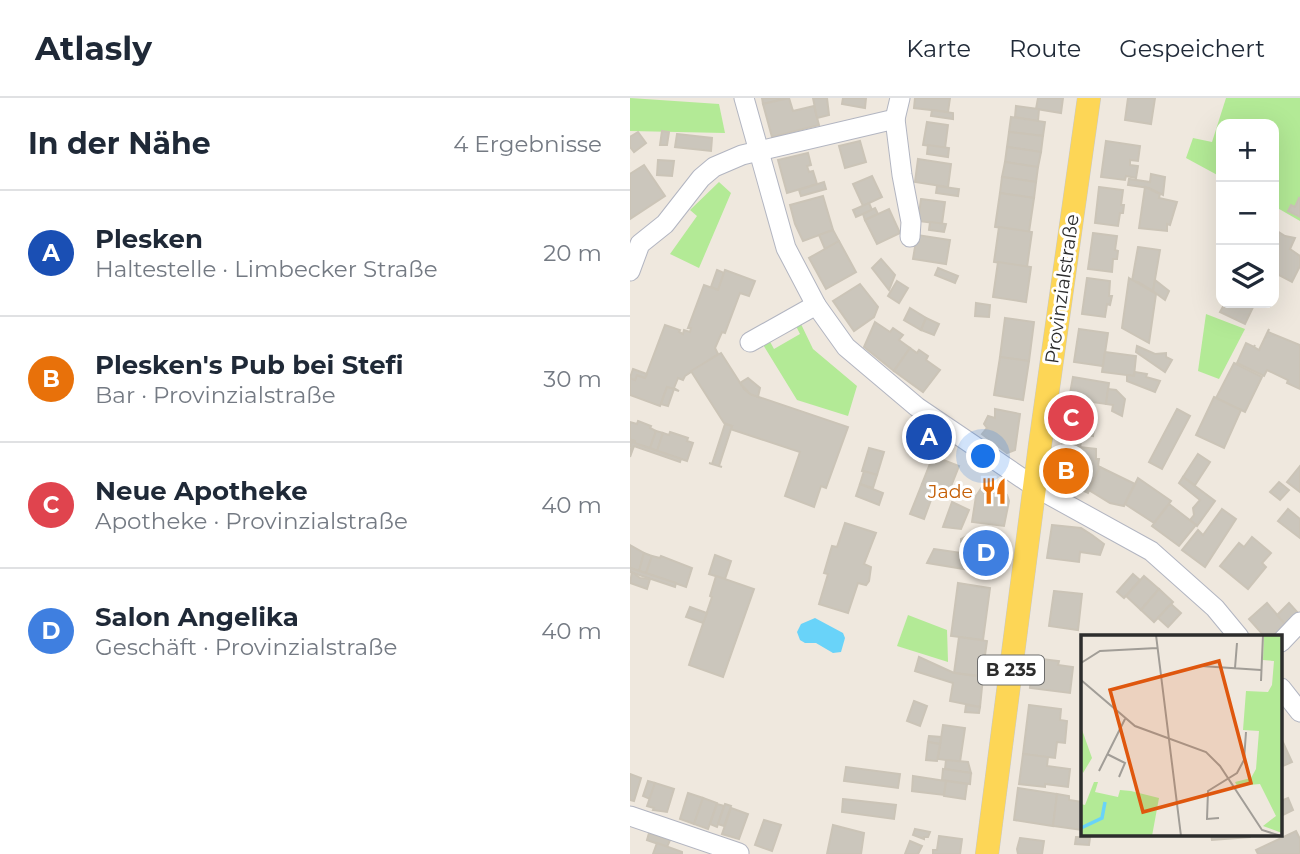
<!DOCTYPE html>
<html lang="de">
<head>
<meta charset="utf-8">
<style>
	body { margin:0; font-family:Montserrat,sans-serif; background:#f2f2f3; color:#1f2937 }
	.controls { position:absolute; right:21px; top:21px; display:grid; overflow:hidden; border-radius:14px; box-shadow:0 7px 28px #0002 }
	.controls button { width:63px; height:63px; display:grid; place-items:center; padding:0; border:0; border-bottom:2px solid #e0e1e3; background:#fff; color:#1f2937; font:35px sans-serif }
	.you { position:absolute; left:354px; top:359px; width:24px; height:24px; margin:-18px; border:5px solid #fff; border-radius:50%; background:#1a73e8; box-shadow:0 0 0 10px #1a73e833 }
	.badge { display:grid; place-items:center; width:46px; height:46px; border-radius:50%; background:#db2777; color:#fff; font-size:23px; font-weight:700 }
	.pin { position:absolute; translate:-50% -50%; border:4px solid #fff; box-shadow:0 2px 7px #0006 }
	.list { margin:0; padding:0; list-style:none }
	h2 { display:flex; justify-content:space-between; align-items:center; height:91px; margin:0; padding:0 28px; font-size:30px }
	h2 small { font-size:23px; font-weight:400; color:#747a83 }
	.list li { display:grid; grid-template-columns:46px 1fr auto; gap:21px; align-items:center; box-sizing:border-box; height:126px; padding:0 28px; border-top:2px solid #e0e1e3 }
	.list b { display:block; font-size:26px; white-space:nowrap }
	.list p { margin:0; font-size:23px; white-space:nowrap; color:#747a83 }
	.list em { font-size:23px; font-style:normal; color:#747a83 }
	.icon { flex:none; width:38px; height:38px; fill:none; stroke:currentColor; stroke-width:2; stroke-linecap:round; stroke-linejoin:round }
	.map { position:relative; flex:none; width:670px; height:756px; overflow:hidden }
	header { display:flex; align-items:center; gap:42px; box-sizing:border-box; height:98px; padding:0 35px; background:#fff; border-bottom:2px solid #e0e1e3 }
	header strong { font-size:33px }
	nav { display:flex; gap:38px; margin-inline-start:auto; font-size:24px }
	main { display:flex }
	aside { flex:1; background:#fff }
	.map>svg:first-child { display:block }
</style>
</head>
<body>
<header>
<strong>Atlasly</strong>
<nav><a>Karte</a><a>Route</a><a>Gespeichert</a></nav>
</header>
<main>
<aside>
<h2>In der Nähe<small>4 Ergebnisse</small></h2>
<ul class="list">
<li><span class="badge" style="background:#1a4fb4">A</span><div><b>Plesken</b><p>Haltestelle · Limbecker Straße</p></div><em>20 m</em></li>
<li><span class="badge" style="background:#e8710a">B</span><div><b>Plesken's Pub bei Stefi</b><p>Bar · Provinzialstraße</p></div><em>30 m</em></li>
<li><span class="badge" style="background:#e0444e">C</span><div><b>Neue Apotheke</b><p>Apotheke · Provinzialstraße</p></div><em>40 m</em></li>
<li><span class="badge" style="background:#3f7fe0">D</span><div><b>Salon Angelika</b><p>Geschäft · Provinzialstraße</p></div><em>40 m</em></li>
</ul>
</aside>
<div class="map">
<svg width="670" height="756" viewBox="0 0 670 756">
	<rect width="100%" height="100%" fill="#efe8de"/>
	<g fill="#b3ea96">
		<path d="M 0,0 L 89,6 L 95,35 L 0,33 Z"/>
		<path d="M 596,0 L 670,0 L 670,123 L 644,108 L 644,26 L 591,26 L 591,79 L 556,60 L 563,40 L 582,44 Z"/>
		<path d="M 89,84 L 101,95 L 69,170 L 40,156 L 67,118 L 60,112 Z"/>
		<path d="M 576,216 L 615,231 L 589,281 L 568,273 Z"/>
		<path d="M 164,224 L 170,224 L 183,251 L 227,288 L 218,318 L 167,302 L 132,245 L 138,240 L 144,251 L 170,236 Z"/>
		<path d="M 278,517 L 317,532 L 318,564 L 267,548 Z"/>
	</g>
	<path fill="#69d3f9" d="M 185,520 L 213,535 L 215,540 L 211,554 L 203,555 L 186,545 L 175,545 L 170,542 L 167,534 L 171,526 Z"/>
	<g fill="#cbc6bc" stroke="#cbc4b7" stroke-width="2">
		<path d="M 132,0 L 157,0 L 133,6 Z"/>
		<path d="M 159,0 L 163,13 L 184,8 L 189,27 L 142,39 L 133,6 Z"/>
		<path d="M 183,0 L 197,0 L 199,17 L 187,20 Z"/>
		<path d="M 213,0 L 236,0 L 235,10 L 212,6 Z"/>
		<path d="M 285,0 L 320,0 L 318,14 L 284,10 Z"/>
		<path d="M 408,0 L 433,0 L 431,15 L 406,11 Z"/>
		<path d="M 498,0 L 525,0 L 521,26 L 495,22 Z"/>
		<path d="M 386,8 L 409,11 L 408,23 L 385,19 Z"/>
		<path d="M 302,12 L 323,15 L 323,21 L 301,18 Z"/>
		<path d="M 381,19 L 415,24 L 413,38 L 379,34 Z"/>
		<path d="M 297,24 L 318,27 L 315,50 L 293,47 Z"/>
		<path d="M 32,33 L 39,34 L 37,47 L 30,47 Z"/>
		<path d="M 8,34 L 16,45 L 4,54 L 0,49 L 0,39 Z"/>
		<path d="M 379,34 L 413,38 L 411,54 L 377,49 Z"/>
		<path d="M 47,36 L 82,40 L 81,53 L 45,49 Z"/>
		<path d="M 230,43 L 236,64 L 215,70 L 209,48 Z"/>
		<path d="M 476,43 L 510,48 L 508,63 L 500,62 L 500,67 L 508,68 L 506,80 L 496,78 L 495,82 L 471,79 Z"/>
		<path d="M 298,47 L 319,50 L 318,59 L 297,56 Z"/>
		<path d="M 377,49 L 411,54 L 408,69 L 375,64 Z"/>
		<path d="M 178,55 L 181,67 L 177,68 L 179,74 L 183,73 L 187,86 L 157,95 L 148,62 Z"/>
		<path d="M 288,61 L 321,66 L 318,89 L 285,84 Z"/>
		<path d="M 28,62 L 44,63 L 42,78 L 27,77 Z"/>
		<path d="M 375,64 L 408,69 L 406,84 L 372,79 Z"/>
		<path d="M 14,67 L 35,98 L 0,121 L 0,76 Z"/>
		<path d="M 521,76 L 535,79 L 533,97 L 519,90 L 498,87 L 499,81 L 520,84 Z"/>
		<path d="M 242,78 L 252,99 L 233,108 L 223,86 Z"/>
		<path d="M 372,79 L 406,84 L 404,100 L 370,95 Z"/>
		<path d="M 194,84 L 196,91 L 171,98 L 169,92 Z"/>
		<path d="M 307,88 L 329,91 L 328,98 L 306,95 Z"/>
		<path d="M 469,89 L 493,92 L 491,107 L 494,107 L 493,115 L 490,115 L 488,128 L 465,125 Z"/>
		<path d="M 515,89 L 530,96 L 529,100 L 547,104 L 540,127 L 537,126 L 537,133 L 509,130 Z"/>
		<path d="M 370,95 L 404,100 L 399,134 L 365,129 Z"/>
		<path d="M 193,98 L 203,132 L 173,143 L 165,126 L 160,107 Z"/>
		<path d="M 669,100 L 670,101 L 670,119 L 658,113 L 661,107 L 665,109 Z"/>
		<path d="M 291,101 L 315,104 L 312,126 L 288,123 Z"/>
		<path d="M 239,105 L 242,112 L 226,119 L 223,112 Z"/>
		<path d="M 245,110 L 248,116 L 235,122 L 233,116 Z"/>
		<path d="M 259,111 L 270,135 L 247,146 L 235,122 Z"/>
		<path d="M 300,124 L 316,126 L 314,134 L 299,132 Z"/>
		<path d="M 369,129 L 402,134 L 397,169 L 364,164 Z"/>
		<path d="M 644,131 L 655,138 L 665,140 L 660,151 L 670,158 L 670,168 L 662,184 L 647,176 L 648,173 L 644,171 Z"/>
		<path d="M 203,132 L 209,143 L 195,151 L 189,137 Z"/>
		<path d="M 463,135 L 487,138 L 485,152 L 488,153 L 487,161 L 483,161 L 482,174 L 458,171 Z"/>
		<path d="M 287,137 L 320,142 L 316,166 L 283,161 Z"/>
		<path d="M 209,143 L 226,174 L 196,191 L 179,160 Z"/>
		<path d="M 508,149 L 530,152 L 523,193 L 508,184 L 502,183 Z"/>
		<path d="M 251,161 L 265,177 L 259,192 L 242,170 Z"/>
		<path d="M 368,164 L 401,169 L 396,204 L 363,199 Z"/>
		<path d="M 308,170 L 328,178 L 325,185 L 305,177 Z"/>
		<path d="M 87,172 L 94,175 L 88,192 L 81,189 Z"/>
		<path d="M 95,172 L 125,183 L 119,198 L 110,195 L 95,235 L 92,234 L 85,250 L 88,256 L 55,278 L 53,282 L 48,280 L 44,290 L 49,293 L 37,289 L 30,308 L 0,297 L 0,280 L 5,282 L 7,277 L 15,280 L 35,227 L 50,232 L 49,234 L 53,236 L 54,232 L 60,234 L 61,230 L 58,230 L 74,187 L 88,192 Z"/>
		<path d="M 457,180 L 480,183 L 479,198 L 482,198 L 480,207 L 477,206 L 475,219 L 452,216 Z"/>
		<path d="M 499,180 L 526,196 L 519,245 L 492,230 Z"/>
		<path d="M 525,182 L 539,193 L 535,202 L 523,193 Z"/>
		<path d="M 267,183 L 278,190 L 269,205 L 258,198 Z"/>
		<path d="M 230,186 L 248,209 L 244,219 L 224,233 L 203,203 Z"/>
		<path d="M 346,205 L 360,207 L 359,219 L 345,218 Z"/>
		<path d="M 595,205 L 625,205 L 615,226 L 590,214 Z"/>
		<path d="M 280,210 L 296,220 L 291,232 L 274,222 Z"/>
		<path d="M 296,220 L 309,226 L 304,237 L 291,232 Z"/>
		<path d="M 375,220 L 404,224 L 399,263 L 370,259 Z"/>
		<path d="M 245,224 L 260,234 L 263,230 L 273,237 L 269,242 L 280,250 L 264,273 L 234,249 Z"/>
		<path d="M 449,231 L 478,235 L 473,268 L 444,264 Z"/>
		<path d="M 639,231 L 638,234 L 670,247 L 670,291 L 657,285 L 658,282 L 637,272 L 634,278 L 607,265 L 616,245 L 624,249 L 625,247 L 624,249 L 629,252 Z"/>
		<path d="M 507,248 L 525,256 L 536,255 L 536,259 L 542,262 L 535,274 L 506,254 Z"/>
		<path d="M 280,250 L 287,255 L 289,252 L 298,258 L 296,262 L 310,272 L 293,294 L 264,273 Z"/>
		<path d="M 475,254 L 506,258 L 504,278 L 472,274 Z"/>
		<path d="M 91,255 L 114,291 L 120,296 L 218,329 L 196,390 L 191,388 L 184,409 L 155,398 L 170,354 L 100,331 L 102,328 L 94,325 L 61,273 Z"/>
		<path d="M 370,259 L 399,263 L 393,302 L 364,297 Z"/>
		<path d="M 604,265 L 632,279 L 615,314 L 586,300 Z"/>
		<path d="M 3,271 L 17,276 L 15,280 L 7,277 L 5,282 L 0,280 Z"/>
		<path d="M 505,274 L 517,276 L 516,279 L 530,283 L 525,294 L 497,283 L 497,277 L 504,278 Z"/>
		<path d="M 443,279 L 479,285 L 476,306 L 439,301 Z"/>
		<path d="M 118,280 L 130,290 L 128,299 L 120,296 L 110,285 Z"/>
		<path d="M 37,289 L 44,291 L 38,308 L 31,306 Z"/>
		<path d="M 478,291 L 486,292 L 495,301 L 492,318 L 482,313 L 483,307 L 476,306 Z"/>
		<path d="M 584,299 L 611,312 L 594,350 L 566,337 Z"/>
		<path d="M 443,302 L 455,304 L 453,315 L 441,313 Z"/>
		<path d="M 365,311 L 390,316 L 385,352 L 377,355 L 352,336 L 357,330 L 354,326 L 358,318 L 365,320 Z"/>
		<path d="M 547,311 L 560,318 L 532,371 L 519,364 Z"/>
		<path d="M 437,312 L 466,316 L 463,338 L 452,336 L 450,350 L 432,347 Z"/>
		<path d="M 8,323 L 21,328 L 20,330 L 26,333 L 20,350 L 4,345 L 5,343 L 2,342 L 0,349 L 0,324 L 7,326 Z"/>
		<path d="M 95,326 L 102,328 L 89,368 L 92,369 L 79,365 L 82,366 Z"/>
		<path d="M 26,333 L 33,335 L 27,353 L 20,350 Z"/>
		<path d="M 40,334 L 58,340 L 57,343 L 63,345 L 57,363 L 27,353 L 33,335 L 39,337 Z"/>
		<path d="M 2,342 L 5,343 L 4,345 L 51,361 L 50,364 L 4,348 L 0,359 Z"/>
		<path d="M 432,347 L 466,351 L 466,361 L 469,361 L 468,368 L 470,369 L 458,395 L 427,380 Z"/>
		<path d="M 239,350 L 254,354 L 247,377 L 232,373 Z"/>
		<path d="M 568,356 L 580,364 L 565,387 L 553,379 Z"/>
		<path d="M 303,358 L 329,368 L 318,396 L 292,386 Z"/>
		<path d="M 670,368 L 670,394 L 657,384 Z"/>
		<path d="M 470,369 L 505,386 L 494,408 L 480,405 L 459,392 Z"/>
		<path d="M 234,373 L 247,377 L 243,390 L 230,386 Z"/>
		<path d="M 553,379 L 585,403 L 567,428 L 560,422 L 564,417 L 563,410 L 570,402 L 549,385 Z"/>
		<path d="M 508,380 L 541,403 L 524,425 L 495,406 Z"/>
		<path d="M 356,383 L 377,397 L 379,403 L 374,428 L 342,424 L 346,398 Z"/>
		<path d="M 649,384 L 659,392 L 650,402 L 640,394 Z"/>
		<path d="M 230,386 L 253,395 L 249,407 L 226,398 Z"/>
		<path d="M 292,386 L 305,391 L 294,421 L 280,416 Z"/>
		<path d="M 322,404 L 339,412 L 331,431 L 313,429 Z"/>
		<path d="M 539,406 L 566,427 L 549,448 L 522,428 Z"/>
		<path d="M 592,411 L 606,421 L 575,469 L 552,452 L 568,432 L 573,437 Z"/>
		<path d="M 658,411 L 670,421 L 670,440 L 648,423 Z"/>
		<path d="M 215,425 L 246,435 L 234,466 L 241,469 L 239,483 L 236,487 L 228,485 L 218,515 L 189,506 L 198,476 L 194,475 L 202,448 L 207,449 Z"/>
		<path d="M 422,427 L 451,430 L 462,437 L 474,446 L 470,457 L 450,454 L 449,464 L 417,460 Z"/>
		<path d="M 337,438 L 372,444 L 368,475 L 339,471 L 340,462 L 337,462 L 339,449 L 331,444 L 331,441 Z"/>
		<path d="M 622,439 L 641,455 L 632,465 L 636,469 L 618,491 L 590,468 L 609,445 L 614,449 Z"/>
		<path d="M 0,447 L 14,455 L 9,473 L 0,470 Z"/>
		<path d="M 304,451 L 332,455 L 332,457 L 336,458 L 334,471 L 297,465 Z"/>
		<path d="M 14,455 L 22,458 L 16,475 L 9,473 Z"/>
		<path d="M 85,457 L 101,463 L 95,481 L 79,476 Z"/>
		<path d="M 22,458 L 30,460 L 31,458 L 62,470 L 56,489 L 16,475 Z"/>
		<path d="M 0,470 L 46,485 L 45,489 L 0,474 Z"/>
		<path d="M 2,474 L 10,480 L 20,481 L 17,491 L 0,485 Z"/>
		<path d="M 503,476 L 510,482 L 494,500 L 487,494 Z"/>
		<path d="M 86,478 L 124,491 L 93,579 L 59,567 L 82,499 L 80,498 Z"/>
		<path d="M 514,478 L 529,491 L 511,512 L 496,498 Z"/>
		<path d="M 328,485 L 360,490 L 353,542 L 321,538 Z"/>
		<path d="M 529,491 L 543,504 L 524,524 L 511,512 Z"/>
		<path d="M 424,493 L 452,496 L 448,532 L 419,528 Z"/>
		<path d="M 637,505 L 656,527 L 642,539 L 635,539 L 619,521 Z"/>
		<path d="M 659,505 L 668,515 L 656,527 L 647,517 Z"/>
		<path d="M 541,506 L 551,515 L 538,529 L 528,520 Z"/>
		<path d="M 60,509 L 77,515 L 73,525 L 56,519 Z"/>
		<path d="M 329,539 L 357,543 L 352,578 L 324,575 Z"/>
		<path d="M 289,559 L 324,575 L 353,579 L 350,609 L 320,603 L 323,585 L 285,573 Z"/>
		<path d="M 403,560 L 429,563 L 428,567 L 443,569 L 440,595 L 400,590 Z"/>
		<path d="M 284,603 L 297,608 L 290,628 L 277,623 Z"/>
		<path d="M 336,607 L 350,609 L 349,615 L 335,614 Z"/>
		<path d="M 399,607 L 431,611 L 430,622 L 437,623 L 435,645 L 427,644 L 425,660 L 393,656 Z"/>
		<path d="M 313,627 L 335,630 L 330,664 L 308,661 Z"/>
		<path d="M 299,638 L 311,639 L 310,646 L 298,644 Z"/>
		<path d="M 651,640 L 662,664 L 653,668 L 651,667 Z"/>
		<path d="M 298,644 L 310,646 L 307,663 L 296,662 Z"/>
		<path d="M 393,656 L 418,659 L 417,668 L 440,671 L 438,689 L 415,686 L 415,689 L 389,686 Z"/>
		<path d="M 316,662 L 338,664 L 341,675 L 315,671 Z"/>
		<path d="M 216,669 L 270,676 L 268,690 L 214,683 Z"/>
		<path d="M 313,671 L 341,675 L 340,686 L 312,682 Z"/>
		<path d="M 0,676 L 11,680 L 4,703 L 0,702 Z"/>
		<path d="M 283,678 L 316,683 L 314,697 L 282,693 Z"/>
		<path d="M 18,683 L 25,685 L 20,701 L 13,698 Z"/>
		<path d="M 316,683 L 337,686 L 335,701 L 314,698 Z"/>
		<path d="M 25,685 L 44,691 L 37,714 L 23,712 L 24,710 L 17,708 Z"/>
		<path d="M 388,690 L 427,696 L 423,728 L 384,722 Z"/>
		<path d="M 58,695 L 73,700 L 64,726 L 50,721 Z"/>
		<path d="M 427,696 L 439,698 L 439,702 L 453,704 L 453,732 L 423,728 Z"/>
		<path d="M 73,700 L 87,705 L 78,731 L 64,726 Z"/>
		<path d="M 658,700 L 663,712 L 651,718 L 651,703 Z"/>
		<path d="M 213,701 L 266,707 L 264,721 L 212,714 Z"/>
		<path d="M 87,706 L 94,708 L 87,729 L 80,726 Z"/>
		<path d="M 95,706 L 101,708 L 94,728 L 88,726 Z"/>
		<path d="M 101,710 L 118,716 L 109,741 L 92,736 Z"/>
		<path d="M 134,722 L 151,727 L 142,753 L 125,747 Z"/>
		<path d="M 203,727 L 234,735 L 231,756 L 197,756 Z"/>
		<path d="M 285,731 L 300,734 L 298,739 L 294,739 L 294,741 L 283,737 Z"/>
		<path d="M 666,733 L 670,741 L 670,756 L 628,756 L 626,752 Z"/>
		<path d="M 19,735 L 40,742 L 37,749 L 17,742 Z"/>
		<path d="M 581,737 L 620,737 L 620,739 L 582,742 Z"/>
		<path d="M 309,738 L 332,741 L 330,756 L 303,756 L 303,752 L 307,752 Z"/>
		<path d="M 446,739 L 460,740 L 459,747 L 445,746 Z"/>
		<path d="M 390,740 L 414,743 L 412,756 L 388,756 L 387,751 Z"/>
		<path d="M 280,743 L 292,748 L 288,756 L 275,756 Z"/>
		<path d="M 27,745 L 52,754 L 52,756 L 23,756 Z"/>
	</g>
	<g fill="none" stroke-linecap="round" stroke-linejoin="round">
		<defs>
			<g id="minor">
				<path d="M 114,0 L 156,150 L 186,207 L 216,249 L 287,309 L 405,389 L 521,453 L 585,510 L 609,539"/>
				<path d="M 265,21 L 272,77 L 281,124 L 280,139"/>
				<path d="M 0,173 L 10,146 L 35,126 L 71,80 L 84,69 L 112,57 L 265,21 L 270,0"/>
				<path d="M 120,244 L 186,207"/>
				<path d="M 651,544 L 670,524"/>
				<path d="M 651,590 L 670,614"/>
				<path d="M 0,718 L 109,755"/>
			</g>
			<path id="major" d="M 357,756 L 410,347 L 459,0"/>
		</defs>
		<use href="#minor" stroke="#b2b5c1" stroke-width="21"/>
		<use href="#major" stroke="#c8c8c8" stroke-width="24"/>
		<use href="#minor" stroke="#fff" stroke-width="19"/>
		<use href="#major" stroke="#fdd656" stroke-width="23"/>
	</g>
	<defs>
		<symbol id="restaurant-bare" viewBox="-9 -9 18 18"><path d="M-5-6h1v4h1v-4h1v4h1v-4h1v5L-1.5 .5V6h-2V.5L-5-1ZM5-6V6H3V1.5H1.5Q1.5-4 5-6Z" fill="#e8710a" stroke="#fff" stroke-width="2.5" paint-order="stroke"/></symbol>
	</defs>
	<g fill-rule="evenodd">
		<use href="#restaurant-bare" x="345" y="374" width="38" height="38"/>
	</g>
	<g text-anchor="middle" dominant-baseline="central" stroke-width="6" stroke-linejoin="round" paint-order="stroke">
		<rect fill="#fff" stroke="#6c6c6c" stroke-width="2" x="348" y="557.5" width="66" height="29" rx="5"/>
		<g font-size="18" font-weight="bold" fill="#2d2d2d">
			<text x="381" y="572">B 235</text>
		</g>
		<g font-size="19" fill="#2d2d2d" stroke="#fff">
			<text transform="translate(432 191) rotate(-82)">Provinzialstraße</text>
		</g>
		<g font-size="19" fill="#c56008" stroke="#fff" text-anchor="end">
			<text x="343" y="393">Jade</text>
		</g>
	</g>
	<g transform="translate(451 537)">
		<rect width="201" height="201" fill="#efe8de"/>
		<path d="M 183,0 L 201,0 L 201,198 L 182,191 L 195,181 L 179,149 L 156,151 L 154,147 L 170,143 L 175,134 L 178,96 L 162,95 L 165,56 L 187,57 L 191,50 L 193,26 L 182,25 ZM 0,92 L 11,123 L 2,138 L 0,132 ZM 13,147 L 17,147 L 14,157 L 37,162 L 39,155 L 50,156 L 78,163 L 71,201 L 0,201 L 0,169 L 4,170 Z" fill="#b3ea96"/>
		<path fill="none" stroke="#69d3f9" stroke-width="3.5" d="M 0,193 L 21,183 L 24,167"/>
		<path fill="none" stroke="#a19d97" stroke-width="2" d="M 75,0 L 100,201M 0,28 L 19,16 L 76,13M 120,31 L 180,35M 154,33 L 156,8M 0,45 L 54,91 L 125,117 L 139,131 L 181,195 L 200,201M 180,46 L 182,0M 26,119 L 44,128 L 38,142M 18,136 L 44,84M 138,183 L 126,184 L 127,156 L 156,138 L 163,125 L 165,97"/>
		<path fill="#df570e" fill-opacity="0.15" stroke="#df570e" stroke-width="3.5" d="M 138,26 L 170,148 L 62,177 L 29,55 Z"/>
		<rect width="201" height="201" fill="none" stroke="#2d2d2d" stroke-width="3.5"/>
	</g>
</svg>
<div class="controls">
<button>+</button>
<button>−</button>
<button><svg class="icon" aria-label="layers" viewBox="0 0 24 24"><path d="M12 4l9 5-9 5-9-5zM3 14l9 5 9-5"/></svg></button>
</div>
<div class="you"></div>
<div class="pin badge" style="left:299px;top:339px;background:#1a4fb4">A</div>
<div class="pin badge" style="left:436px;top:373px;background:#e8710a">B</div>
<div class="pin badge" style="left:441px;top:320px;background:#e0444e">C</div>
<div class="pin badge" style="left:356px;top:455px;background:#3f7fe0">D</div>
</div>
</main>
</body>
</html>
